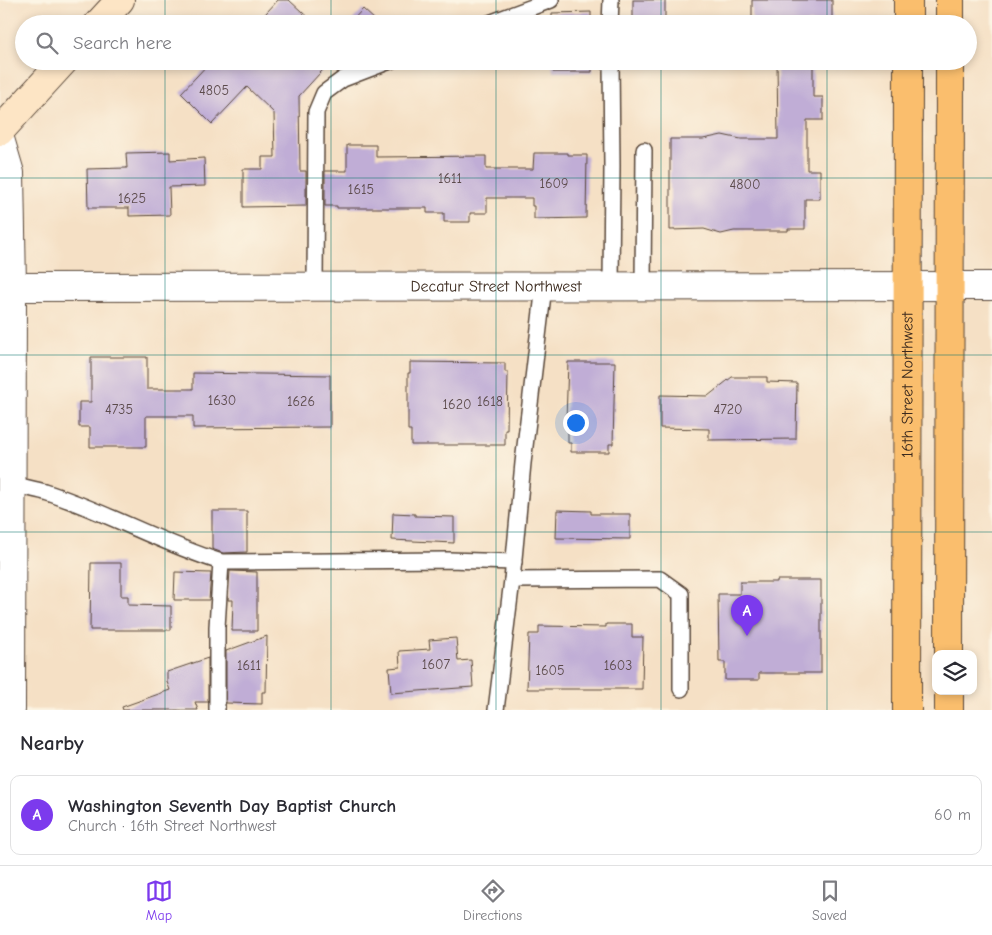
<!DOCTYPE html>
<html lang="en">
<head>
<meta charset="utf-8">
<style>
	body { margin:0; font-family:"Comic Neue",sans-serif; background:#f2f2f3; color:#2b2b33 }
	.controls { position:absolute; right:15px; bottom:15px; display:grid; overflow:hidden; border-radius:10px; box-shadow:0 2px 8px #0003 }
	.controls button { width:45px; height:45px; display:grid; place-items:center; padding:0; border:0; border-bottom:1px solid #e1e1e2; background:#fff; color:#2b2b33; font:25px sans-serif }
	.you { position:absolute; left:575px; top:422px; width:18px; height:18px; margin:-12px; border:4px solid #fff; border-radius:50%; background:#1a73e8; box-shadow:0 0 0 8px #1a73e833 }
	.badge { display:grid; place-items:center; width:32px; height:32px; border-radius:50%; background:#7c3aed; color:#fff; font-size:16px; font-weight:700 }
	.pin { position:absolute; translate:-50% -41px; filter:drop-shadow(0 1px 2px #0008) }
	.pin::after { content:''; position:absolute; top:26px; width:18px; height:15px; background:inherit; clip-path:polygon(0 0,100% 0,50% 100%) }
	.list { margin:0; padding:0; list-style:none }
	h2 { display:flex; justify-content:space-between; align-items:center; height:65px; margin:0; padding:0 20px; font-size:21px }
	h2 small { font-size:16px; font-weight:400; color:#7c7c81 }
	.list li { display:grid; grid-template-columns:32px 1fr auto; gap:15px; align-items:center; box-sizing:border-box; height:80px; margin:0 10px 10px; padding:0 10px; border:1px solid #e1e1e2; border-radius:10px }
	.list b { display:block; font-size:19px; white-space:nowrap }
	.list p { margin:0; font-size:16px; white-space:nowrap; color:#7c7c81 }
	.list em { font-size:16px; font-style:normal; color:#7c7c81 }
	.icon { flex:none; width:28px; height:28px; fill:none; stroke:currentColor; stroke-width:2; stroke-linecap:round; stroke-linejoin:round }
	.map { position:relative; flex:none; width:992px; height:710px; overflow:hidden }
	.search { position:absolute; background:#fff; box-shadow:0 2px 8px #0003; left:15px; right:15px; top:15px; height:55px; display:flex; align-items:center; gap:12px; box-sizing:border-box; padding:0 18px; border-radius:28px; color:#7c7c81; font-size:19px }
	.sheet { height:155px; background:#fff }
	nav { display:flex; justify-content:space-around; align-items:center; box-sizing:border-box; height:70px; border-top:1px solid #e1e1e2; background:#fff; font-size:14px; color:#7c7c81 }
	nav a { display:grid; justify-items:center; gap:2px }
	nav .on { color:#7c3aed }
	.map>svg:first-child { display:block }
</style>
</head>
<body>
<div class="map">
<svg width="992" height="710" viewBox="0 0 992 710">
	<rect width="100%" height="100%" fill="#fcf5e5"/>
	<filter id="ink" filterUnits="userSpaceOnUse"><feTurbulence type="fractalNoise" baseFrequency=".02" numOctaves="2"/><feDisplacementMap in="SourceGraphic" scale="10" xChannelSelector="R" yChannelSelector="G"/><feConvolveMatrix kernelMatrix="1 2 1 2 8 2 1 2 1" color-interpolation-filters="sRGB"/></filter>
	<filter id="wash" filterUnits="userSpaceOnUse"><feTurbulence type="fractalNoise" baseFrequency=".0096" numOctaves="4" result="noise"/><feDisplacementMap in="SourceGraphic" scale="20" xChannelSelector="R" yChannelSelector="G"/><feGaussianBlur stdDeviation="1.12" result="paint"/><feColorMatrix in="noise" values="0 0 0 0 0 0 0 0 0 0 0 0 0 0 0 0 0 1.4 0 .05"/><feComposite in="paint" operator="in"/></filter>
	<g filter="url(#wash)">
		<rect width="100%" height="100%" fill="#f5e0c5"/>
		<g id="blocks">
			<g fill="#c0add6">
				<path d="M 278,0 L 289,0 L 315,24 L 256,24 Z"/>
				<rect x="633" y="0" width="32" height="24"/>
				<path d="M 752,0 L 832,0 L 832,22 L 752,24 Z"/>
				<path d="M 363,9 L 376,21 L 376,24 L 349,24 Z"/>
				<path d="M 591,12 L 591,24 L 552,24 L 552,13 Z"/>
				<path d="M 211,61 L 331,61 L 299,96 L 300,171 L 306,171 L 306,206 L 243,207 L 243,169 L 262,169 L 262,157 L 275,157 L 274,113 L 247,87 L 212,124 L 181,93 Z"/>
				<path d="M 552,61 L 592,61 L 592,72 L 553,72 Z"/>
				<path d="M 777,61 L 813,61 L 813,97 L 823,97 L 823,120 L 807,120 L 807,170 L 820,170 L 820,199 L 805,199 L 805,229 L 788,229 L 788,231 L 734,231 L 721,234 L 704,229 L 670,230 L 670,139 L 703,139 L 722,135 L 741,139 L 778,139 Z"/>
				<path d="M 347,145 L 376,145 L 376,157 L 486,156 L 486,169 L 533,169 L 534,153 L 568,153 L 568,155 L 587,155 L 586,218 L 534,219 L 534,206 L 532,206 L 532,198 L 487,198 L 487,213 L 470,213 L 470,222 L 444,222 L 444,213 L 427,213 L 427,208 L 337,208 L 337,206 L 325,206 L 325,171 L 347,171 Z"/>
				<path d="M 170,152 L 170,160 L 204,158 L 205,186 L 169,187 L 170,215 L 129,216 L 129,208 L 88,208 L 87,169 L 127,168 L 126,153 Z"/>
				<path d="M 91,357 L 147,357 L 147,389 L 193,389 L 193,373 L 330,375 L 330,427 L 193,428 L 193,416 L 146,416 L 146,447 L 90,447 L 90,427 L 79,427 L 79,402 L 91,402 Z"/>
				<path d="M 410,362 L 505,363 L 505,372 L 508,372 L 507,430 L 505,430 L 505,445 L 411,445 L 411,430 L 408,430 L 408,373 L 410,373 Z"/>
				<path d="M 568,362 L 615,362 L 613,444 L 609,444 L 609,452 L 571,452 L 571,443 L 568,443 L 568,420 L 566,420 Z"/>
				<path d="M 732,377 L 767,377 L 767,382 L 797,383 L 796,439 L 709,440 L 709,429 L 660,428 L 660,395 L 708,396 Z"/>
				<path d="M 557,510 L 591,511 L 591,514 L 630,514 L 630,539 L 556,538 Z"/>
				<path d="M 212,511 L 247,511 L 247,552 L 223,553 L 212,549 Z"/>
				<path d="M 393,513 L 415,514 L 415,516 L 454,517 L 454,543 L 392,540 Z"/>
				<path d="M 91,563 L 121,563 L 121,596 L 128,596 L 128,605 L 171,606 L 171,630 L 90,630 Z"/>
				<path d="M 230,571 L 257,572 L 257,631 L 232,631 L 233,600 L 228,600 Z"/>
				<path d="M 175,572 L 211,573 L 209,600 L 174,600 Z"/>
				<path d="M 777,580 L 821,580 L 821,673 L 759,673 L 759,680 L 725,680 L 725,662 L 719,662 L 718,594 L 740,594 L 740,582 L 777,582 Z"/>
				<path d="M 606,624 L 632,624 L 632,637 L 643,637 L 642,689 L 527,689 L 529,634 L 539,634 L 539,626 L 606,627 Z"/>
				<path d="M 267,636 L 266,692 L 262,692 L 262,704 L 226,703 L 226,651 Z"/>
				<path d="M 456,638 L 458,661 L 471,660 L 473,687 L 391,693 L 389,668 L 400,667 L 399,651 L 430,649 L 429,640 Z"/>
				<path d="M 208,658 L 208,702 L 195,702 L 198,710 L 123,710 L 122,707 L 170,690 L 167,682 L 167,672 Z"/>
			</g>
		</g>
	</g>
	<g filter="url(#ink)">
		<use href="#blocks" fill-opacity="0" stroke="#574537" stroke-width="1"/>
		<g fill="none" stroke-linecap="round" stroke-linejoin="round">
			<defs>
				<g id="lane">
					<path d="M 487,24 L 551,0"/>
					<path d="M 610,24 L 611,0"/>
					<path d="M 611,61 L 612,166 L 611,286"/>
					<path d="M 643,286 L 644,150"/>
					<path d="M 315,287 L 316,112 L 324,93 L 343,79 L 390,61"/>
					<path d="M 12,484 C 23,487 34,489 45,492 C 105,511 160,543 221,562 L 448,560 L 514,562"/>
					<path d="M 512,580 L 660,579 L 681,594 L 681,689"/>
					<path d="M 217,710 L 217,627 L 221,562"/>
					<path d="M 496,710 L 512,580 L 523,463 L 544,286"/>
				</g>
				<g id="street">
					<path d="M 0,139 L 10,173 L 12,287 L 11,710"/>
					<path id="s1" d="M 0,287 L 992,286"/>
				</g>
				<g id="secondary">
					<path d="M 98,24 L 120,0"/>
					<path d="M 0,131 L 64,61"/>
				</g>
				<g id="primary">
					<path d="M 908,24 L 908,0"/>
					<path d="M 950,24 L 950,0"/>
					<path d="M 949,654 L 950,61"/>
					<path d="M 949,691 L 949,710"/>
					<path id="s2" d="M 907,710 L 908,61"/>
				</g>
			</defs>
			<use href="#lane" stroke="#574537" stroke-width="18"/>
			<use href="#street" stroke="#574537" stroke-width="30"/>
			<use href="#secondary" stroke="#574537" stroke-width="30"/>
			<use href="#primary" stroke="#574537" stroke-width="30"/>
			<use href="#lane" stroke="#fff" stroke-width="15"/>
			<use href="#street" stroke="#fff" stroke-width="28"/>
			<use href="#secondary" stroke="#fde5c5" stroke-width="28"/>
			<use href="#primary" stroke="#fabe6d" stroke-width="28"/>
		</g>
	</g>
	<path fill="none" stroke="#0f766e" stroke-width="1" stroke-opacity="0.55" d="M 165,0 L 165,24M 331,0 L 331,24M 496,0 L 496,24M 661,0 L 661,24M 827,0 L 827,24M 165,61 L 165,710M 331,61 L 331,710M 496,61 L 496,710M 661,61 L 661,710M 827,61 L 827,710M 0,178 L 992,178M 0,355 L 992,355M 0,532 L 992,532"/>
	<g text-anchor="middle" dominant-baseline="central" stroke-width="5" stroke-linejoin="round" paint-order="stroke">
		<g font-size="14" fill="#5c4b4c">
			<text x="214" y="90">4805</text>
			<text x="450" y="178">1611</text>
			<text x="554" y="183">1609</text>
			<text x="745" y="184">4800</text>
			<text x="361" y="189">1615</text>
			<text x="132" y="198">1625</text>
			<text x="222" y="400">1630</text>
			<text x="301" y="401">1626</text>
			<text x="490" y="401">1618</text>
			<text x="457" y="404">1620</text>
			<text x="119" y="409">4735</text>
			<text x="728" y="409">4720</text>
			<text x="436" y="664">1607</text>
			<text x="249" y="665">1611</text>
			<text x="618" y="665">1603</text>
			<text x="550" y="670">1605</text>
		</g>
		<g font-size="16" fill="#3b2a1e" stroke="#fcf5e5">
			<text stroke="none"><textPath href="#s1" startOffset="496">Decatur Street Northwest</textPath></text>
			<text stroke="none"><textPath href="#s2" startOffset="325">16th Street Northwest</textPath></text>
		</g>
	</g>
</svg>
<div class="controls">
<button><svg class="icon" aria-label="layers" viewBox="0 0 24 24"><path d="M12 4l9 5-9 5-9-5zM3 14l9 5 9-5"/></svg></button>
</div>
<div class="you"></div>
<div class="pin badge" style="left:747px;top:636px">A</div>
<div class="search"><svg class="icon" aria-label="search" viewBox="0 0 24 24"><circle cx="10" cy="10" r="6"/><path d="M15 15l6 6"/></svg>Search here</div>
</div>
<section class="sheet">
<h2>Nearby<small></small></h2>
<ul class="list">
<li><span class="badge">A</span><div><b>Washington Seventh Day Baptist Church</b><p>Church · 16th Street Northwest</p></div><em>60 m</em></li>
</ul>
</section>
<nav>
<a class="on"><svg class="icon" aria-label="map" viewBox="0 0 24 24"><path d="M3 6l6-2 6 2 6-2v14l-6 2-6-2-6 2zM9 4v14M15 6v14"/></svg>Map</a>
<a><svg class="icon" aria-label="directions" viewBox="0 0 24 24"><path d="M12 3l9 9-9 9-9-9zM9 14v-3h6M13 9l2 2-2 2"/></svg>Directions</a>
<a><svg class="icon" aria-label="saved" viewBox="0 0 24 24"><path d="M7 4h10v16l-5-4-5 4z"/></svg>Saved</a>
</nav>
</body>
</html>
